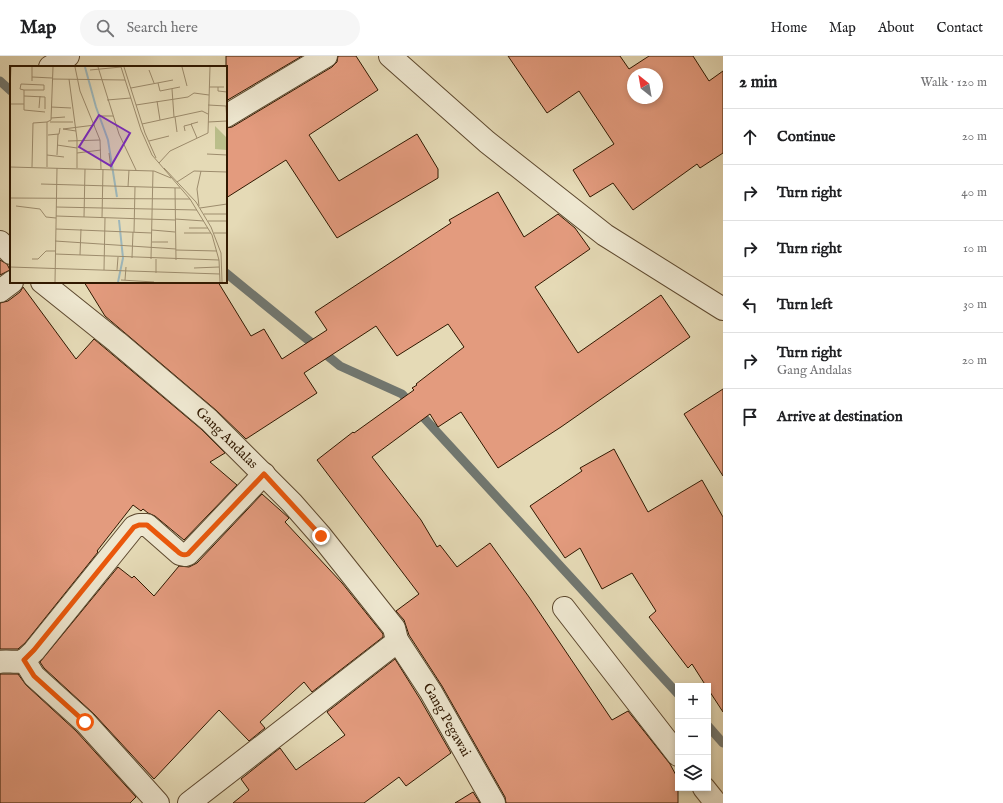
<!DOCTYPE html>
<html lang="en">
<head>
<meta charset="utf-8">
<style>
	body { margin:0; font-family:"IM FELL English",serif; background:#f6f6f6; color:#202124 }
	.controls { position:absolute; right:12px; bottom:12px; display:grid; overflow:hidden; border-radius:0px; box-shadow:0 2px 6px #0003 }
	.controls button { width:36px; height:36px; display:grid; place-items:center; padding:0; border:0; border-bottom:1px solid #e0e0e0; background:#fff; color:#202124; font:20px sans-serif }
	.compass { position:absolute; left:627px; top:12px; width:36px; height:36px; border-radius:50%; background:#fff; box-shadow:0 2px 6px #0003; rotate:329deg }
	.stop { position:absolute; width:12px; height:12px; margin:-9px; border:3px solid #ea580c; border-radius:50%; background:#fff }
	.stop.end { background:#ea580c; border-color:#fff; box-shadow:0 1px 4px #0008 }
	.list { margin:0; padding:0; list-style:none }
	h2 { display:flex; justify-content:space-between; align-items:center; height:52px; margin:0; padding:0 16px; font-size:17px }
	h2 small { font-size:13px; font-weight:400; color:#757577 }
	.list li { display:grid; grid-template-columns:26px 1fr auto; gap:12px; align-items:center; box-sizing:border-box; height:56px; padding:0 16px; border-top:1px solid #e0e0e0 }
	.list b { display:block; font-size:15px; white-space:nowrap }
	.list p { margin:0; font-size:13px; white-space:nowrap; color:#757577 }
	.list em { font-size:13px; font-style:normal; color:#757577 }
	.icon { flex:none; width:22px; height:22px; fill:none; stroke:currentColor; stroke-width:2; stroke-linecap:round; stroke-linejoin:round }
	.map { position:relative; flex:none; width:723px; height:747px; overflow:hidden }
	header { display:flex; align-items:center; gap:24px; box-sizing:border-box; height:56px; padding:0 20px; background:#fff; border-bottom:1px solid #e0e0e0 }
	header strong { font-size:19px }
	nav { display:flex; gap:22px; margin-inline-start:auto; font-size:14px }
	.search { width:280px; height:36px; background:#f6f6f6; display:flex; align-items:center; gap:10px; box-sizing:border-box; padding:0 14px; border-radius:22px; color:#757577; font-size:15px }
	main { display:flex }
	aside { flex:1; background:#fff }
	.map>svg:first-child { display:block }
</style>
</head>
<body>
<header>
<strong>Map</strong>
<div class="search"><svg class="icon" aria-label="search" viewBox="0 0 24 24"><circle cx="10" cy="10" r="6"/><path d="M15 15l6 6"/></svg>Search here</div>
<nav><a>Home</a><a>Map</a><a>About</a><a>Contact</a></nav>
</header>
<main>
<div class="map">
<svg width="723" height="747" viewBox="0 0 723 747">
	<rect width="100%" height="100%" fill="#e5dab6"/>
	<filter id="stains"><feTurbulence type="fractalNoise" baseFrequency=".005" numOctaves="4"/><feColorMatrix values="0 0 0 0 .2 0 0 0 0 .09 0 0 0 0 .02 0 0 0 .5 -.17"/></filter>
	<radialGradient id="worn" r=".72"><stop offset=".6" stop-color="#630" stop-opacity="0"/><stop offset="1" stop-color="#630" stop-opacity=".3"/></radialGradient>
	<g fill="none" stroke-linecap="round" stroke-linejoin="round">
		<g stroke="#717770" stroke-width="9">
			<path d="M 0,25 L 11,35"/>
			<path d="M 226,217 L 340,310 L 402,338 L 678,638"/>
			<path d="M 708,670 L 723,687"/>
		</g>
	</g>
	<g fill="#e39b7e" stroke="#301800" fill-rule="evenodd">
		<path d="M 226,0 L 302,0 L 226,45 Z"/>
		<path d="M 338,0 L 356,0 L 378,34 L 309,79 L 339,125 L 417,78 L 438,113 L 438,122 L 337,182 L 286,104 L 226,142 L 226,72 L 232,71 L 332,11 L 337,6 Z"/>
		<path d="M 508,0 L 620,0 L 629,13 L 649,0 L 693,0 L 709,25 L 723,15 L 723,97 L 700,112 L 697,108 L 633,154 L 613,127 L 590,141 L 573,114 L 614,88 L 579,35 L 547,57 ZM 633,18 L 657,18 L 657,42 L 633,42 Z"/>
		<path d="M 498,136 L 524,181 L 558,158 L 575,172 L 590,193 L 535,231 L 578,297 L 661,239 L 690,281 L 561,371 L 498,412 L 461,356 L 438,371 L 430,358 L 372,401 L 421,464 L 437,491 L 440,489 L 457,511 L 490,487 L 529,541 L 612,664 L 628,655 L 670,708 L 678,723 L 678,747 L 506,747 L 505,741 L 442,630 L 409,579 L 404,564 L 396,555 L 419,538 L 317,404 L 353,376 L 354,377 L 414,334 L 412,332 L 417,329 L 416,328 L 464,291 L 448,268 L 397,300 L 376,270 L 304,317 L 317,337 L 246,383 L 217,355 L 105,260 L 84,226 L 218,226 L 251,280 L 264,273 L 282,303 L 327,274 L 315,256 L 451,167 L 449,164 Z"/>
		<path d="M 0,204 L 7,208 L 10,214 L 0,219 Z"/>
		<path d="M 23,231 L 76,303 L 94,283 L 201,373 L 225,397 L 210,406 L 237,429 L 184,484 L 155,460 L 148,457 L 143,453 L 141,455 L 133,449 L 97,495 L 98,496 L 25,587 L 18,593 L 0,593 L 0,247 L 8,245 L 20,236 Z"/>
		<path d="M 723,333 L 723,420 L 684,358 Z"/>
		<path d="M 614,393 L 648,456 L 702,424 L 723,461 L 723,656 L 708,633 L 708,630 L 706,630 L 692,608 L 688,612 L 649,561 L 656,555 L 632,517 L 602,533 L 580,492 L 565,502 L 530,450 L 582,415 L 580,412 Z"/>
		<path d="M 262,438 L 289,462 L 285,466 L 342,527 L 383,578 L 383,581 L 312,636 L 304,626 L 260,666 L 265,672 L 249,685 L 219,654 L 154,723 L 94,658 L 44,612 L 40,606 L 118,511 L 132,522 L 134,520 L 154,540 L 179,510 L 189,511 L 197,507 Z"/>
		<path d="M 395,603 L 420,643 L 451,697 L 406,730 L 399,721 L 364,747 L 233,747 L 249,734 L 241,723 L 280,692 L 296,714 L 345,679 L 327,656 Z"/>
		<path d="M 0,618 L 18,618 L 26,629 L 76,675 L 136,741 L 130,747 L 0,747 Z"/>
		<path d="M 473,736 L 480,747 L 455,747 Z"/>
	</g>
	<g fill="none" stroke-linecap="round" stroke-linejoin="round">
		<defs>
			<g id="street">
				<path d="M 390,0 L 487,86 L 605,179 L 723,253"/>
				<path d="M 50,11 L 68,0"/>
				<path d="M 226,60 L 326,0"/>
				<path d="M 0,186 L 11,197"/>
				<path id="s1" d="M 42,226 L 117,286 L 209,364 L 292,447 L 321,480 L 394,572 L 397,584 L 431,636 L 494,747"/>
				<path d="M 0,235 L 12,226"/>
				<path d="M 564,552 L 678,699"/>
				<path d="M 24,604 L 34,620 L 85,666 L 158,747"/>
				<path d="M 0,606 C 7,604 19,608 24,604 C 27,602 31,598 34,595 L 134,471 L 139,469 L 147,469 L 180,498 L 185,499 L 188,498 L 264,418"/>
				<path d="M 704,732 L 716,747"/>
				<path d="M 189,747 L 394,588 L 397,584"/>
			</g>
		</defs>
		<use href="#street" stroke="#5d482e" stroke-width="24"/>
		<use href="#street" stroke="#eee7d0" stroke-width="22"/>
	</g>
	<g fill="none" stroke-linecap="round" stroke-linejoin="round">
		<path stroke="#ea580c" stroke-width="5" d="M 85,666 L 34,620 L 24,604 L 34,594 L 134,471 L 139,469 L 147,469 L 176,494 C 180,498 183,500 188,498 L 264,418 L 321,480"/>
	</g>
	<g text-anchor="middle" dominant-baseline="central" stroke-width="3.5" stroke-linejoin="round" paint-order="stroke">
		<g font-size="14" fill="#301800" stroke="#eee7d0">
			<text stroke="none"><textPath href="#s1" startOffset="242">Gang Andalas</textPath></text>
			<text stroke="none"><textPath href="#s1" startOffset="602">Gang Pegawai</textPath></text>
		</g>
	</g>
	<g transform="translate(10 10)">
		<rect width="217" height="217" fill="#e5dab6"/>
		<path d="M 205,60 L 217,72 L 217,84 L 205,83 Z" fill="#babe8a"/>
		<path fill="none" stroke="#9db7bb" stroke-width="2" d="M 75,1 L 86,41 L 98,74 L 107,131M 108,216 L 113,192 L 109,154"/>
		<path fill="none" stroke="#9d8c6d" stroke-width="1" d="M 65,1 L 70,25 L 90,74 L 91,103M 88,1 L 109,68 L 126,104M 111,1 L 131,64 L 142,89 L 180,133 L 202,169 L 209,194 L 210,216M 114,1 L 135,67 L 146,92M 172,1 L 177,20M 80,4 L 111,1M 139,4 L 144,17M 22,11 L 42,12M 42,13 L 115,14M 59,13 L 67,73 L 67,102M 22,15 L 22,1M 148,17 L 150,25 L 170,21M 199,21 L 214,21M 208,21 L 208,25 L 217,26M 121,22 L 163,14M 0,23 L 1,1M 162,23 L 164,51M 14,24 L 10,23 L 11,18 L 34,19 L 34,24 L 14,24 L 14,44 L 35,46M 14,30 L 35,31 L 35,43M 97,34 L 121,32M 147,35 L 150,54M 0,38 L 14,38M 126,39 L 178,31 L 184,27 L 199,29M 198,39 L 216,40 L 217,55M 41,41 L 61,42M 29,42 L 30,30M 89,50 L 103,50M 165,51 L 167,66M 41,52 L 55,51M 37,56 L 41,54 L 43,1M 40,56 L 63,56M 198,56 L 217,55M 132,58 L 192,45 L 198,48M 53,63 L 85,59M 53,63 L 66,65M 175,65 L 174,60 L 182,58M 38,69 L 49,68 L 50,62M 187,72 L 181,58 L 188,56M 58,75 L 90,74M 139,75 L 159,70M 47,79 L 67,82M 67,87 L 91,84M 99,87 L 101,103M 197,88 L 217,89M 37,89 L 54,91M 47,89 L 48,68M 149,97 L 160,85 L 198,67 L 200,1M 0,101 L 144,105 L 161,112M 22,101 L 23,57 L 37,56M 37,101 L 37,56M 154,102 L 186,136 L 201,161 L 211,187 L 212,216M 167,116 L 184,105 L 217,106M 31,118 L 170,122M 118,121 L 119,104M 165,122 L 166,194M 0,132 L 180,133M 6,140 L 30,143 L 36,151 L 46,152M 189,140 L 187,123 L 191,105M 46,141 L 187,144M 190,142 L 217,138M 194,148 L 217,148M 46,150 L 165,154M 74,151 L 75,103M 92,152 L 93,103M 165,153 L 194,155M 198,155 L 217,155M 179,162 L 198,162M 46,163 L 142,167M 142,164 L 165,166M 124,166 L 125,121M 174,167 L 201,167M 204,167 L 217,167M 45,175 L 166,183M 142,176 L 158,176M 166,184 L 207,185M 45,188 L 209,194M 70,189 L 71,163M 122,192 L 123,166M 22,193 L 28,193 L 36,185 L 45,185M 141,193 L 143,105M 0,201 L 210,208M 184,202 L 209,201M 94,204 L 95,152M 107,204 L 108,191M 146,207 L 146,193M 111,214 L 144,216M 115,214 L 116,201M 45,216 L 47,102"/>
		<path fill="#7b2cbf" fill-opacity="0.15" stroke="#7b2cbf" stroke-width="2" d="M 89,49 L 120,67 L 101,100 L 69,81 Z"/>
		<rect width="217" height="217" fill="none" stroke="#301800" stroke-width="2"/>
	</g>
	<rect width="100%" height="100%" filter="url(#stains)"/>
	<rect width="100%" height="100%" fill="url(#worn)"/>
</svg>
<div class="controls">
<button>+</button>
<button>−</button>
<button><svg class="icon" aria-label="layers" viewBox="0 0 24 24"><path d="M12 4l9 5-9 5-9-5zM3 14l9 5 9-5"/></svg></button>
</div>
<svg class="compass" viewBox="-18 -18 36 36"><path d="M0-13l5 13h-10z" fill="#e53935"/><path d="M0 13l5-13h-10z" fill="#757577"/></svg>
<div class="stop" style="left:85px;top:666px"></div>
<div class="stop end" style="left:321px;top:480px"></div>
</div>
<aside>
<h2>2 min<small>Walk · 120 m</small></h2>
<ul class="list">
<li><svg class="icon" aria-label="ahead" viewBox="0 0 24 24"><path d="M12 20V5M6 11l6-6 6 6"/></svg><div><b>Continue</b></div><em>20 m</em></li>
<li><svg class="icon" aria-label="right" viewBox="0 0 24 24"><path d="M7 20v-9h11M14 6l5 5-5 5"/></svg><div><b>Turn right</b></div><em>40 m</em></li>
<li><svg class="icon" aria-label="right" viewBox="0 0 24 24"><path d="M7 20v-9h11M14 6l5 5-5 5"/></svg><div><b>Turn right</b></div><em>10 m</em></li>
<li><svg class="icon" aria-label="left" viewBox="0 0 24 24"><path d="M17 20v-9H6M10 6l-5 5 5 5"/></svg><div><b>Turn left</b></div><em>30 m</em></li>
<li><svg class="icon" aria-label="right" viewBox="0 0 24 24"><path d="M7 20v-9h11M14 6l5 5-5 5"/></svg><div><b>Turn right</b><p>Gang Andalas</p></div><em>20 m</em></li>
<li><svg class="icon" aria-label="arrive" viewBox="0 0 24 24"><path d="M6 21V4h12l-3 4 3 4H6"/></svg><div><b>Arrive at destination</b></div></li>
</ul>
</aside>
</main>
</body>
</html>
